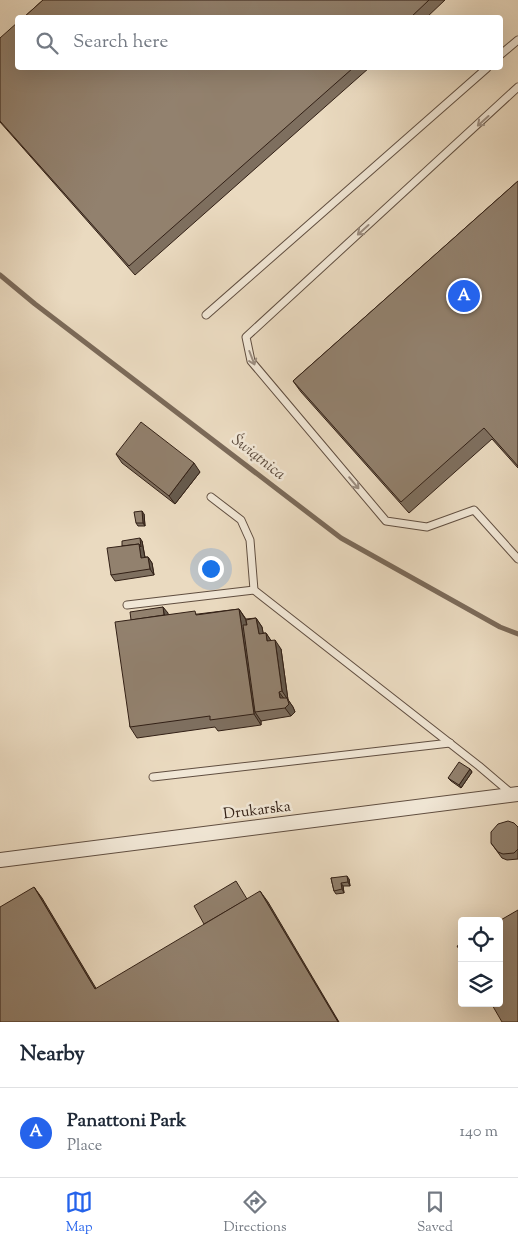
<!DOCTYPE html>
<html lang="en">
<head>
<meta charset="utf-8">
<style>
	body { margin:0; font-family:"Sorts Mill Goudy",serif; background:#f6f6f7; color:#1f2937 }
	.controls { position:absolute; right:15px; bottom:15px; display:grid; overflow:hidden; border-radius:5px; box-shadow:0 5px 20px #0002 }
	.controls button { width:45px; height:45px; display:grid; place-items:center; padding:0; border:0; border-bottom:1px solid #e0e1e3; background:#fff; color:#1f2937; font:25px sans-serif }
	.you { position:absolute; left:210px; top:568px; width:18px; height:18px; margin:-12px; border:4px solid #fff; border-radius:50%; background:#1a73e8; box-shadow:0 0 0 8px #1a73e833 }
	.badge { display:grid; place-items:center; width:32px; height:32px; border-radius:50%; background:#2563eb; color:#fff; font-size:16px; font-weight:700 }
	.pin { position:absolute; translate:-50% -50%; border:2px solid #fff; box-shadow:0 1px 5px #0006 }
	.list { margin:0; padding:0; list-style:none }
	h2 { display:flex; justify-content:space-between; align-items:center; height:65px; margin:0; padding:0 20px; font-size:21px }
	h2 small { font-size:16px; font-weight:400; color:#747a83 }
	.list li { display:grid; grid-template-columns:32px 1fr auto; gap:15px; align-items:center; box-sizing:border-box; height:90px; padding:0 20px; border-top:1px solid #e0e1e3 }
	.list b { display:block; font-size:19px; white-space:nowrap }
	.list p { margin:0; font-size:16px; white-space:nowrap; color:#747a83 }
	.list em { font-size:16px; font-style:normal; color:#747a83 }
	.icon { flex:none; width:28px; height:28px; fill:none; stroke:currentColor; stroke-width:2; stroke-linecap:round; stroke-linejoin:round }
	.map { position:relative; flex:none; width:518px; height:1022px; overflow:hidden }
	.search { position:absolute; background:#fff; box-shadow:0 5px 20px #0002; left:15px; right:15px; top:15px; height:55px; display:flex; align-items:center; gap:12px; box-sizing:border-box; padding:0 18px; border-radius:5px; color:#747a83; font-size:19px }
	.sheet { height:155px; background:#fff }
	nav { display:flex; justify-content:space-around; align-items:center; box-sizing:border-box; height:70px; border-top:1px solid #e0e1e3; background:#fff; font-size:14px; color:#747a83 }
	nav a { display:grid; justify-items:center; gap:2px }
	nav .on { color:#2563eb }
	.map>svg:first-child { display:block }
</style>
</head>
<body>
<div class="map">
<svg width="518" height="1022" viewBox="0 0 518 1022">
	<rect width="100%" height="100%" fill="#eadac0"/>
	<filter id="stains"><feTurbulence type="fractalNoise" baseFrequency=".004" numOctaves="4"/><feColorMatrix values="0 0 0 0 .2 0 0 0 0 .09 0 0 0 0 .02 0 0 0 .5 -.17"/></filter>
	<radialGradient id="worn" r=".72"><stop offset=".6" stop-color="#630" stop-opacity="0"/><stop offset="1" stop-color="#630" stop-opacity=".3"/></radialGradient>
	<g fill="none" stroke-linecap="round" stroke-linejoin="round">
		<path stroke="#7b6a59" stroke-width="5" d="M 0,275 L 35,304 L 341,538 L 500,627 L 518,634"/>
		<defs>
			<g id="lane">
				<path d="M 500,55 L 518,40"/>
				<path d="M 518,87 L 246,337 L 251,361 L 386,521 L 427,527 L 474,510 L 518,559"/>
				<path d="M 206,315 L 487,68"/>
				<path d="M 211,497 L 241,520 L 250,540 L 254,590 L 479,766 L 512,794"/>
				<path d="M 127,605 L 254,590"/>
				<path d="M 153,777 L 450,743"/>
			</g>
			<path id="street" d="M 0,860 L 518,794"/>
		</defs>
		<use href="#lane" stroke="#604e40" stroke-width="9"/>
		<use href="#street" stroke="#604e40" stroke-width="16"/>
		<use href="#lane" stroke="#f1e7d6" stroke-width="7"/>
		<use href="#street" stroke="#f1e7d6" stroke-width="14"/>
	</g>
	<g fill="#7e6f5f" stroke="#322016">
		<path d="M 43,0 L 445,0 L 426,18 L 23,18 Z"/>
		<path d="M 0,38 L 18,68 L 369,68 L 135,275 L 0,122 Z"/>
		<path d="M 518,181 L 518,468 L 492,439 L 409,513 L 301,392 L 293,381 Z"/>
		<path d="M 116,454 L 200,472 L 175,504 L 122,463 Z"/>
		<path d="M 144,514 L 145,526 L 138,526 L 136,523 Z"/>
		<path d="M 142,541 L 145,557 L 148,557 L 152,563 L 154,575 L 115,581 L 111,575 L 122,546 Z"/>
		<path d="M 163,607 L 168,615 L 198,614 L 239,609 L 246,619 L 256,618 L 262,627 L 263,633 L 266,633 L 271,641 L 281,649 L 288,700 L 293,707 L 295,712 L 291,716 L 261,721 L 261,725 L 218,731 L 215,727 L 137,738 L 130,727 L 131,620 Z"/>
		<path d="M 470,769 L 472,772 L 461,788 L 451,781 L 448,778 Z"/>
		<path d="M 518,827 L 518,859 L 507,860 L 502,858 L 491,843 Z"/>
		<path d="M 331,878 L 349,879 L 350,886 L 343,886 L 344,893 L 336,894 L 334,891 Z"/>
	</g>
	<g fill="#665a4d" stroke="#322016">
		<path d="M 194,463 L 200,472 L 175,504 L 169,496 Z"/>
		<path d="M 142,511 L 144,514 L 145,526 L 143,523 Z"/>
		<path d="M 140,538 L 142,541 L 146,564 L 141,558 L 139,544 Z"/>
		<path d="M 148,557 L 152,563 L 154,575 L 150,569 Z"/>
		<path d="M 163,607 L 168,613 L 170,626 L 165,620 Z"/>
		<path d="M 239,609 L 246,620 L 255,712 L 261,721 L 261,725 L 254,714 Z"/>
		<path d="M 256,618 L 262,627 L 265,643 L 259,634 Z"/>
		<path d="M 266,633 L 272,642 L 267,641 Z"/>
		<path d="M 275,640 L 281,649 L 288,700 L 282,691 Z"/>
		<path d="M 279,692 L 285,700 L 287,698 L 293,707 L 295,712 L 291,716 L 285,708 L 280,698 Z"/>
		<path d="M 470,769 L 472,772 L 461,788 L 459,785 Z"/>
		<path d="M 347,876 L 349,879 L 350,886 L 348,882 Z"/>
		<path d="M 341,883 L 343,886 L 344,893 L 342,889 Z"/>
		<path d="M 34,887 L 42,898 L 103,1000 L 95,989 Z"/>
		<path d="M 260,891 L 268,902 L 339,1022 L 338,1022 Z"/>
	</g>
	<g fill="#92816e" stroke="#322016">
		<path d="M 43,0 L 429,0 L 410,18 L 23,18 Z"/>
		<path d="M 18,22 L 18,68 L 353,68 L 129,266 L 0,121 L 0,38 Z"/>
		<path d="M 518,181 L 518,466 L 484,428 L 401,502 L 293,381 Z"/>
		<path d="M 141,422 L 194,463 L 169,496 L 116,454 Z"/>
		<path d="M 142,511 L 143,523 L 136,523 L 134,512 Z"/>
		<path d="M 140,538 L 141,547 L 139,544 L 122,546 L 122,541 Z"/>
		<path d="M 139,544 L 141,558 L 148,557 L 150,569 L 111,575 L 107,548 Z"/>
		<path d="M 163,607 L 164,615 L 131,620 L 130,612 Z"/>
		<path d="M 239,609 L 254,714 L 210,720 L 210,716 L 130,727 L 115,622 L 195,611 L 196,615 Z"/>
		<path d="M 256,618 L 259,634 L 266,633 L 267,641 L 275,640 L 282,691 L 279,692 L 280,698 L 287,698 L 289,704 L 285,708 L 255,712 L 243,625 L 247,625 L 246,620 Z"/>
		<path d="M 459,762 L 470,769 L 459,785 L 448,778 Z"/>
		<path d="M 508,821 L 514,823 L 518,827 L 518,849 L 514,853 L 503,854 L 498,852 L 491,843 L 491,832 L 498,824 Z"/>
		<path d="M 347,876 L 348,882 L 341,883 L 342,889 L 334,891 L 331,878 Z"/>
		<path d="M 236,881 L 247,899 L 204,924 L 194,906 Z"/>
		<path d="M 34,887 L 95,989 L 260,891 L 338,1022 L 0,1022 L 0,907 Z"/>
		<path d="M 518,910 L 518,1022 L 502,1022 L 491,1003 L 499,1003 L 499,921 Z"/>
		<path d="M 462,944 L 462,954 L 457,946 Z"/>
	</g>
	<defs><path id="oneway-shaft" d="M-6 0H5M1.5-3L5.5 0L1.5 3" fill="none" stroke-width="1.6" stroke-linecap="round" stroke-linejoin="round" transform="scale(1.25)"/></defs>
	<g stroke="#9b8d80">
		<use href="#oneway-shaft" transform="translate(483 121) rotate(138)"/>
		<use href="#oneway-shaft" transform="translate(363 230) rotate(138)"/>
		<use href="#oneway-shaft" transform="translate(252 358) rotate(69)"/>
		<use href="#oneway-shaft" transform="translate(354 483) rotate(50)"/>
	</g>
	<g text-anchor="middle" dominant-baseline="central" stroke-width="5" stroke-linejoin="round" paint-order="stroke">
		<g font-size="15" fill="#322016" stroke="#f1e7d6">
			<text transform="translate(257 811) rotate(-7)">Drukarska</text>
		</g>
		<g font-size="16" font-style="italic" fill="#5c4b3d" stroke="#f1e7d6">
			<text transform="translate(258 458) rotate(38)">Świątnica</text>
		</g>
	</g>
	<rect width="100%" height="100%" filter="url(#stains)"/>
	<rect width="100%" height="100%" fill="url(#worn)"/>
</svg>
<div class="controls">
<button><svg class="icon" aria-label="locate" viewBox="0 0 24 24"><circle cx="12" cy="12" r="6"/><path d="M12 2v4M12 18v4M2 12h4M18 12h4"/></svg></button>
<button><svg class="icon" aria-label="layers" viewBox="0 0 24 24"><path d="M12 4l9 5-9 5-9-5zM3 14l9 5 9-5"/></svg></button>
</div>
<div class="you"></div>
<div class="pin badge" style="left:464px;top:296px">A</div>
<div class="search"><svg class="icon" aria-label="search" viewBox="0 0 24 24"><circle cx="10" cy="10" r="6"/><path d="M15 15l6 6"/></svg>Search here</div>
</div>
<section class="sheet">
<h2>Nearby<small></small></h2>
<ul class="list">
<li><span class="badge">A</span><div><b>Panattoni Park</b><p>Place</p></div><em>140 m</em></li>
</ul>
</section>
<nav>
<a class="on"><svg class="icon" aria-label="map" viewBox="0 0 24 24"><path d="M3 6l6-2 6 2 6-2v14l-6 2-6-2-6 2zM9 4v14M15 6v14"/></svg>Map</a>
<a><svg class="icon" aria-label="directions" viewBox="0 0 24 24"><path d="M12 3l9 9-9 9-9-9zM9 14v-3h6M13 9l2 2-2 2"/></svg>Directions</a>
<a><svg class="icon" aria-label="saved" viewBox="0 0 24 24"><path d="M7 4h10v16l-5-4-5 4z"/></svg>Saved</a>
</nav>
</body>
</html>
